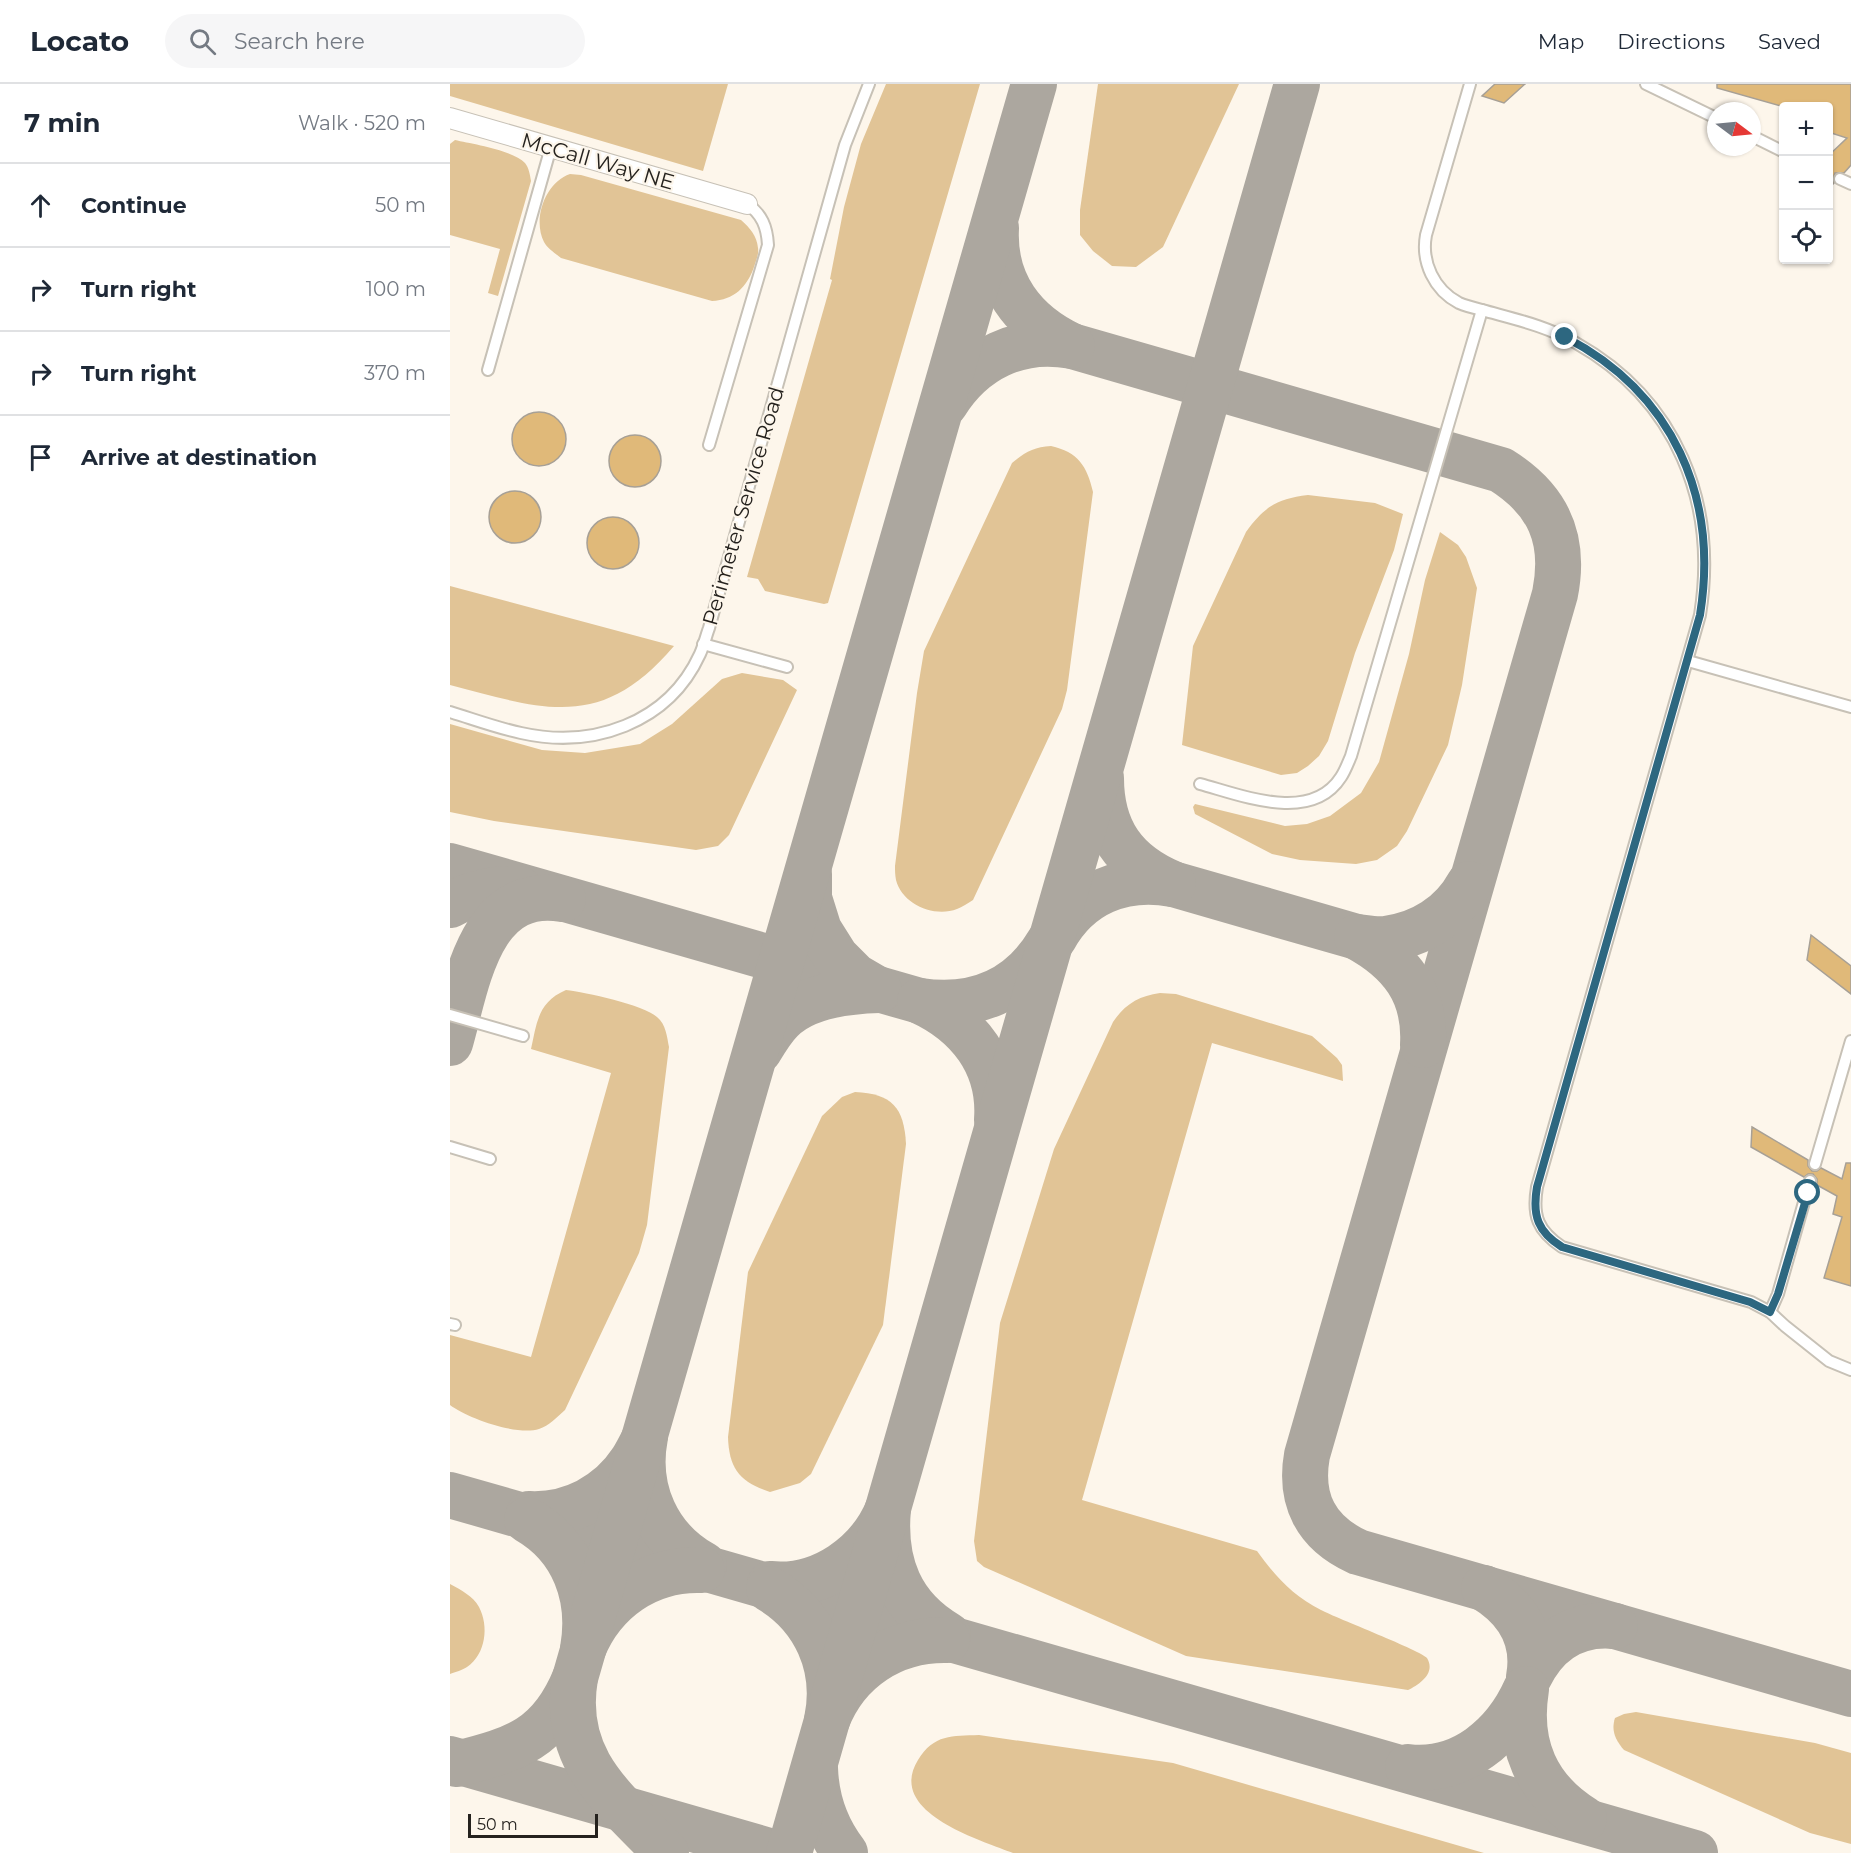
<!DOCTYPE html>
<html lang="en">
<head>
<meta charset="utf-8">
<style>
	body { margin:0; font-family:Montserrat,sans-serif; background:#f6f6f7; color:#1f2937 }
	.controls { position:absolute; right:18px; top:18px; display:grid; overflow:hidden; border-radius:6px; box-shadow:0 2px 4px #0004 }
	.controls button { width:54px; height:54px; display:grid; place-items:center; padding:0; border:0; border-bottom:2px solid #e0e1e3; background:#fff; color:#1f2937; font:30px sans-serif }
	.compass { position:absolute; left:1257px; top:18px; width:54px; height:54px; border-radius:50%; background:#fff; box-shadow:0 2px 4px #0004; rotate:106deg }
	.scale { position:absolute; left:18px; bottom:15px; width:130px; box-sizing:border-box; padding-left:6px; border:3px solid #25221e; border-top:0; font-size:16px; line-height:21px; white-space:nowrap; color:#25221e; -webkit-text-stroke:4px #fdf6eb; paint-order:stroke }
	.stop { position:absolute; width:18px; height:18px; margin:-14px; border:4px solid #2d6780; border-radius:50%; background:#fff }
	.stop.end { background:#2d6780; border-color:#fff; box-shadow:0 2px 6px #0008 }
	.list { margin:0; padding:0; list-style:none }
	h2 { display:flex; justify-content:space-between; align-items:center; height:78px; margin:0; padding:0 24px; font-size:26px }
	h2 small { font-size:20px; font-weight:400; color:#747a83 }
	.list li { display:grid; grid-template-columns:39px 1fr auto; gap:18px; align-items:center; box-sizing:border-box; height:84px; padding:0 24px; border-top:2px solid #e0e1e3 }
	.list b { display:block; font-size:22px; white-space:nowrap }
	.list em { font-size:20px; font-style:normal; color:#747a83 }
	.icon { flex:none; width:33px; height:33px; fill:none; stroke:currentColor; stroke-width:2; stroke-linecap:round; stroke-linejoin:round }
	.map { position:relative; flex:none; width:1401px; height:1769px; overflow:hidden }
	header { display:flex; align-items:center; gap:36px; box-sizing:border-box; height:84px; padding:0 30px; background:#fff; border-bottom:2px solid #e0e1e3 }
	header strong { font-size:28px }
	nav { display:flex; gap:33px; margin-inline-start:auto; font-size:21px }
	.search { width:420px; height:54px; background:#f6f6f7; display:flex; align-items:center; gap:15px; box-sizing:border-box; padding:0 21px; border-radius:33px; color:#747a83; font-size:22px }
	main { display:flex }
	aside { flex:1; background:#fff }
	.map>svg:first-child { display:block }
</style>
</head>
<body>
<header>
<strong>Locato</strong>
<div class="search"><svg class="icon" aria-label="search" viewBox="0 0 24 24"><circle cx="10" cy="10" r="6"/><path d="M15 15l6 6"/></svg>Search here</div>
<nav><a>Map</a><a>Directions</a><a>Saved</a></nav>
</header>
<main>
<aside>
<h2>7 min<small>Walk · 520 m</small></h2>
<ul class="list">
<li><svg class="icon" aria-label="ahead" viewBox="0 0 24 24"><path d="M12 20V5M6 11l6-6 6 6"/></svg><div><b>Continue</b></div><em>50 m</em></li>
<li><svg class="icon" aria-label="right" viewBox="0 0 24 24"><path d="M7 20v-9h11M14 6l5 5-5 5"/></svg><div><b>Turn right</b></div><em>100 m</em></li>
<li><svg class="icon" aria-label="right" viewBox="0 0 24 24"><path d="M7 20v-9h11M14 6l5 5-5 5"/></svg><div><b>Turn right</b></div><em>370 m</em></li>
<li><svg class="icon" aria-label="arrive" viewBox="0 0 24 24"><path d="M6 21V4h12l-3 4 3 4H6"/></svg><div><b>Arrive at destination</b></div></li>
</ul>
</aside>
<div class="map">
<svg width="1401" height="1769" viewBox="0 0 1401 1769">
	<rect width="100%" height="100%" fill="#fdf6eb"/>
	<g fill="#e1c496">
		<path d="M 0,0 L 278,0 L 253,87 L 0,12 Z"/>
		<path d="M 436,0 L 530,0 L 378,519 L 374,520 L 315,507 L 308,495 L 297,493 L 382,196 L 380,195 L 394,123 L 411,60 Z"/>
		<path d="M 648,0 L 789,0 L 713,163 L 686,183 L 662,182 L 643,167 L 630,151 L 630,126 Z"/>
		<path d="M 5,56 C 22,60 63,66 75,79 C 79,84 80,91 81,97 L 48,212 L 38,209 L 50,165 L 0,151 L 0,60 Z"/>
		<path d="M 120,90 L 131,91 L 291,136 C 300,144 307,152 308,164 C 309,170 306,177 304,183 C 297,203 284,216 262,217 L 111,174 C 105,169 98,165 94,158 C 82,134 96,98 120,90 Z"/>
		<path d="M 601,362 C 628,368 637,382 643,408 L 617,606 L 612,625 L 523,816 C 518,819 512,823 507,825 C 484,834 452,820 446,796 C 445,791 445,786 445,782 L 467,609 L 474,567 L 562,379 C 575,368 584,363 601,362 Z"/>
		<path d="M 858,411 L 925,419 L 953,430 L 944,466 L 905,569 L 878,657 L 869,672 L 858,682 L 847,689 L 831,691 L 732,661 L 743,562 L 796,448 C 815,422 827,415 858,411 Z"/>
		<path d="M 990,448 L 1008,461 L 1016,473 L 1027,504 L 1012,601 L 998,661 L 957,747 L 947,762 L 927,776 L 906,780 L 850,776 L 822,770 L 745,730 L 743,723 L 745,720 L 835,742 L 857,740 L 880,732 L 911,709 L 929,678 L 959,570 L 975,496 Z"/>
		<path d="M 0,502 L 224,562 C 152,647 95,626 0,601 Z"/>
		<path d="M 292,589 L 333,596 L 347,606 L 279,751 L 268,762 L 246,766 L 44,737 L 0,728 L 0,640 L 92,666 L 135,669 L 190,660 L 222,640 L 272,595 Z"/>
		<path d="M 116,906 C 135,908 194,921 207,933 C 216,940 217,953 219,963 L 197,1141 L 189,1169 L 115,1326 C 107,1333 99,1342 89,1345 C 67,1352 17,1334 0,1321 L 0,1251 L 81,1273 L 161,989 L 81,965 C 87,938 88,918 116,906 Z"/>
		<path d="M 710,909 L 726,910 L 862,952 L 887,974 L 892,981 L 893,997 L 762,959 L 632,1416 L 807,1467 C 825,1492 843,1512 871,1526 C 886,1534 972,1567 977,1574 C 986,1589 970,1600 958,1606 L 736,1572 L 534,1483 L 527,1477 L 524,1457 L 550,1239 L 604,1065 L 663,938 C 675,920 689,912 710,909 Z"/>
		<path d="M 405,1008 C 442,1010 454,1023 456,1060 L 433,1241 L 361,1390 L 350,1399 L 320,1408 C 290,1398 279,1385 278,1353 L 298,1188 L 372,1032 L 392,1013 Z"/>
		<path d="M 0,1500 C 11,1506 23,1512 29,1523 C 39,1542 36,1570 17,1583 C 13,1586 5,1588 0,1590 Z"/>
		<path d="M 1186,1628 L 1365,1659 L 1401,1669 L 1401,1760 L 1360,1749 L 1174,1666 C 1165,1656 1161,1646 1165,1634 L 1174,1630 Z"/>
		<path d="M 529,1651 L 723,1679 L 1034,1769 L 563,1769 C 528,1755 436,1728 468,1676 C 484,1650 502,1652 529,1651 Z"/>
	</g>
	<g fill="none" stroke-linecap="round" stroke-linejoin="round">
		<g stroke="#aca79f" stroke-width="46">
			<path d="M 622,262 L 1051,386 C 1099,416 1116,455 1105,510 L 857,1371 C 849,1416 866,1449 908,1468 L 1401,1610"/>
			<path d="M 495,320 C 523,275 569,252 622,262 C 573,239 543,199 546,144"/>
			<path d="M 0,782 L 470,917"/>
			<path d="M 723,800 L 907,853"/>
			<path d="M 0,821 C 23,809 43,804 69,805"/>
			<path d="M 604,854 C 629,809 673,791 723,800 C 675,780 651,747 651,694"/>
			<path d="M 0,959 C 17,900 29,801 113,815"/>
			<path d="M 973,961 C 976,909 951,877 907,853 C 916,854 926,856 935,855 C 971,851 1002,831 1019,800"/>
			<path d="M 309,967 C 315,957 322,945 331,936 C 354,912 397,907 429,906 L 405,892 L 386,873 L 369,846 L 359,814 L 359,790"/>
			<path d="M 547,1036 C 551,980 518,939 470,917 C 525,925 570,907 599,858"/>
			<path d="M 0,1411 L 1245,1769"/>
			<path d="M 79,1430 C 120,1432 159,1412 182,1377 C 187,1369 191,1361 195,1353 C 185,1405 207,1455 254,1481"/>
			<path d="M 77,1436 C 124,1463 142,1513 133,1565 C 153,1516 198,1484 252,1486"/>
			<path d="M 320,1500 C 371,1505 419,1471 438,1425 C 433,1479 450,1523 498,1551"/>
			<path d="M 1034,1504 C 1067,1524 1086,1554 1079,1593 C 1096,1558 1125,1538 1165,1542"/>
			<path d="M 319,1505 C 365,1532 388,1583 377,1636 C 397,1585 443,1555 497,1556"/>
			<path d="M 0,1675 L 326,1769"/>
			<path d="M 7,1680 C 66,1665 100,1655 125,1594"/>
			<path d="M 958,1683 C 1012,1689 1055,1652 1076,1605 C 1067,1661 1086,1705 1134,1735"/>
			<path d="M 365,1684 C 366,1716 375,1743 395,1769"/>
			<path d="M 216,1769 C 165,1715 111,1677 125,1594 L 584,0"/>
			<path d="M 339,1769 L 847,0"/>
		</g>
	</g>
	<g fill="#e0b979" stroke="#a7a096" stroke-width="1.5">
		<path d="M 1045,0 L 1075,0 L 1054,19 L 1032,12 Z"/>
		<path d="M 1267,0 L 1401,0 L 1401,81 L 1394,89 L 1385,89 L 1383,95 L 1384,99 L 1378,105 L 1378,72 L 1397,54 L 1378,48 L 1378,22 L 1331,22 L 1267,4 Z"/>
		<circle cx="89" cy="355" r="27"/>
		<circle cx="185" cy="377" r="26"/>
		<circle cx="65" cy="433" r="26"/>
		<circle cx="163" cy="459" r="26"/>
		<path d="M 1361,851 L 1401,882 L 1401,910 L 1357,876 Z"/>
		<path d="M 1302,1043 L 1358,1076 L 1358,1082 L 1362,1087 L 1367,1087 L 1371,1084 L 1392,1095 L 1396,1079 L 1401,1079 L 1401,1202 L 1374,1194 L 1392,1133 L 1383,1130 L 1387,1112 L 1367,1101 L 1367,1095 L 1363,1090 L 1358,1090 L 1354,1093 L 1301,1063 Z"/>
	</g>
	<g fill="none" stroke-linecap="round" stroke-linejoin="round">
		<defs>
			<g id="lane">
				<path d="M 1196,0 L 1266,34"/>
				<path d="M 1302,52 L 1334,68"/>
				<path d="M 1390,95 L 1401,100"/>
				<path d="M 1032,226 C 1064,235 1097,242 1126,259 C 1227,316 1268,419 1250,531 L 1087,1103 C 1082,1132 1088,1147 1112,1163 L 1301,1218 L 1320,1228 L 1335,1242 L 1379,1277 L 1401,1286"/>
				<path d="M 38,286 L 101,63"/>
				<path d="M 259,361 L 318,161 C 317,143 312,130 297,120"/>
				<path d="M 253,560 L 337,583"/>
				<path d="M 1238,577 L 1401,623"/>
				<path d="M 0,628 C 23,635 47,644 71,649 C 142,665 218,640 250,570 C 254,561 256,552 259,544 L 395,61 L 419,0"/>
				<path d="M 750,700 C 791,711 861,740 891,693 C 895,687 898,679 901,672 L 1032,226 C 1024,224 1016,222 1009,219 C 984,206 971,178 976,151 L 1020,0"/>
				<path d="M 0,931 L 73,952"/>
				<path d="M 0,1063 L 40,1075"/>
				<path d="M 1365,1080 L 1401,957"/>
				<path d="M 1320,1228 L 1328,1210 L 1360,1097"/>
				<path d="M 0,1240 L 5,1241"/>
			</g>
			<path id="street" d="M 0,34 L 297,120"/>
		</defs>
		<use href="#lane" stroke="#c7c1b6" stroke-width="14"/>
		<use href="#street" stroke="#c7c1b6" stroke-width="22"/>
		<use href="#lane" stroke="#fff" stroke-width="10"/>
		<use href="#street" stroke="#fff" stroke-width="20"/>
	</g>
	<g fill="none" stroke-linecap="round" stroke-linejoin="round">
		<path stroke="#2d6780" stroke-width="8" d="M 1115,253 C 1223,309 1269,413 1250,531 L 1087,1103 C 1082,1132 1088,1148 1112,1163 L 1300,1218 L 1320,1228 L 1328,1210 L 1358,1109"/>
	</g>
	<g text-anchor="middle" dominant-baseline="central" stroke-width="4.5" stroke-linejoin="round" paint-order="stroke">
		<g font-size="21" fill="#25221e" stroke="#fdf6eb">
			<text transform="translate(148 77) rotate(16)">McCall Way NE</text>
			<text transform="translate(293 422) rotate(-74)">Perimeter Service Road</text>
		</g>
	</g>
</svg>
<div class="controls">
<button>+</button>
<button>−</button>
<button><svg class="icon" aria-label="locate" viewBox="0 0 24 24"><circle cx="12" cy="12" r="6"/><path d="M12 2v4M12 18v4M2 12h4M18 12h4"/></svg></button>
</div>
<svg class="compass" viewBox="-18 -18 36 36"><path d="M0-13l5 13h-10z" fill="#e53935"/><path d="M0 13l5-13h-10z" fill="#747a83"/></svg>
<div class="scale">50 m</div>
<div class="stop" style="left:1358px;top:1109px"></div>
<div class="stop end" style="left:1115px;top:253px"></div>
</div>
</main>
</body>
</html>
